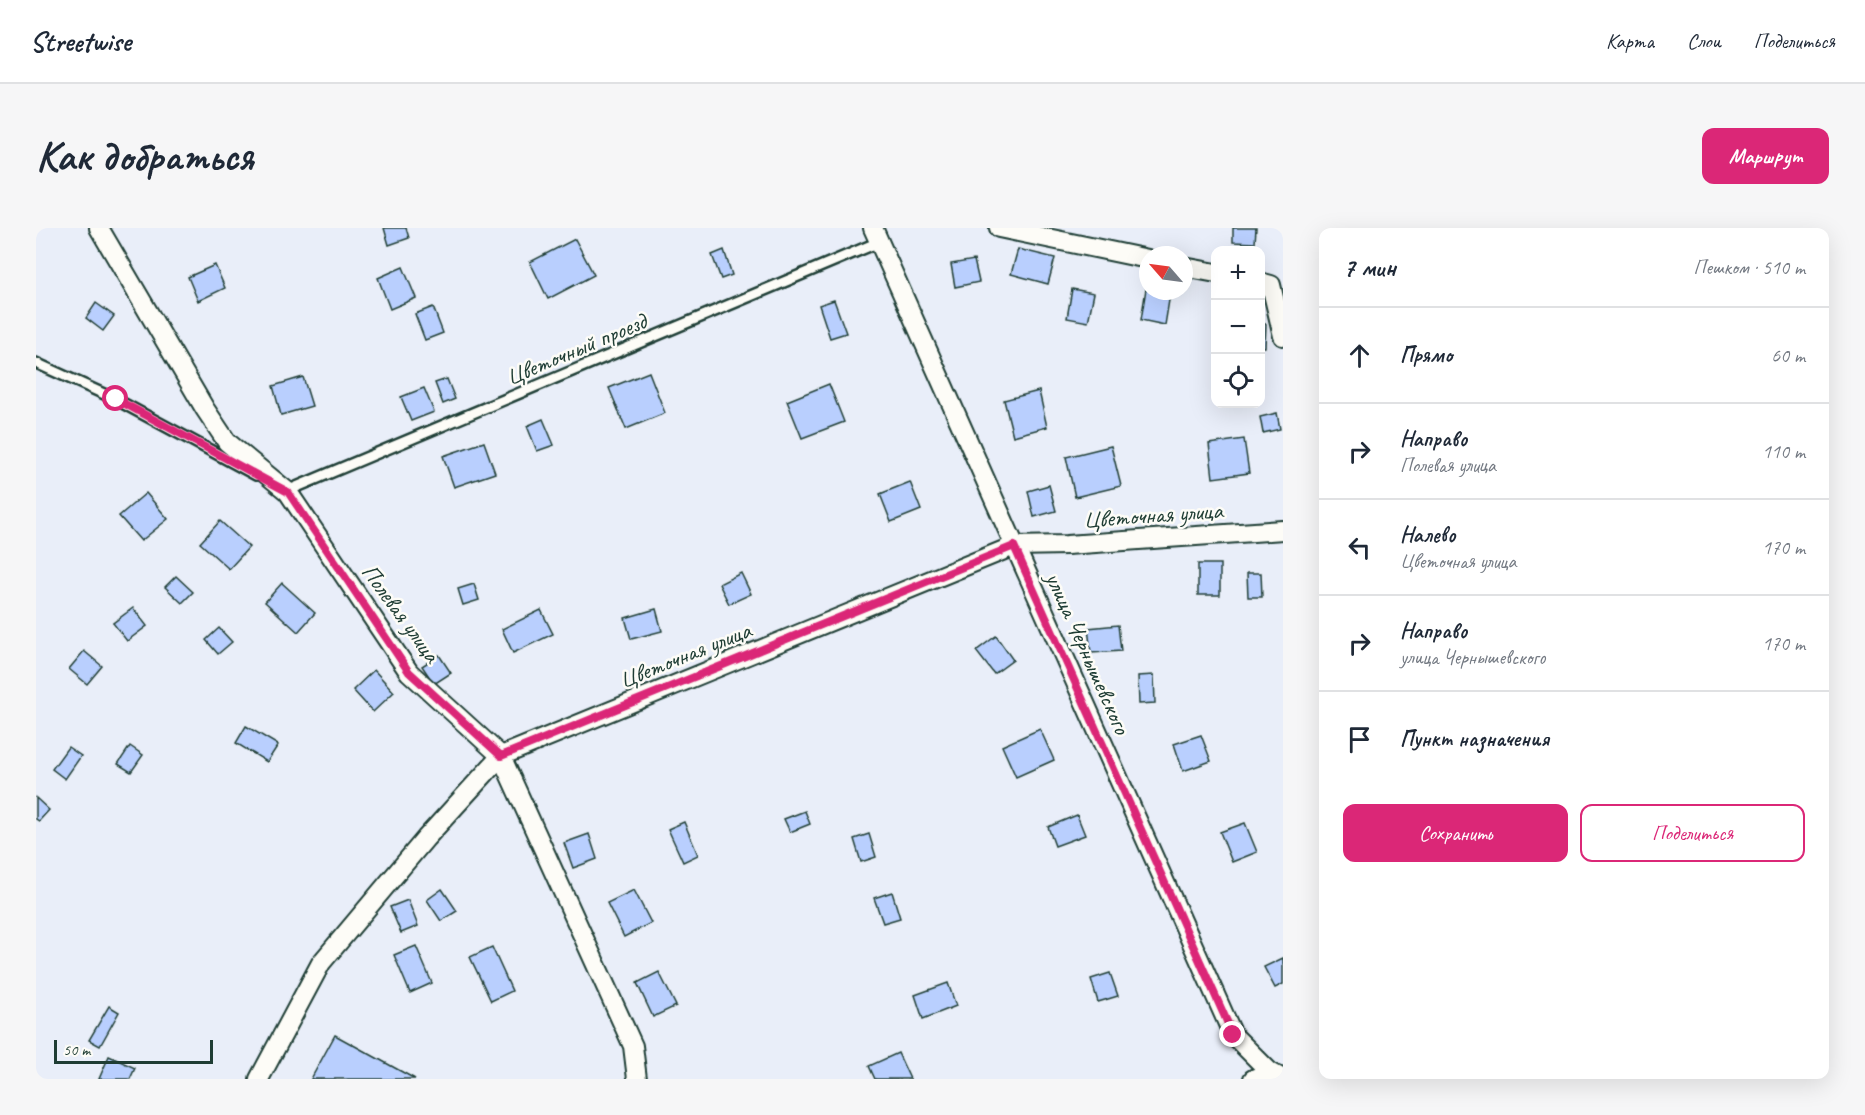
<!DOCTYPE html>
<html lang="ru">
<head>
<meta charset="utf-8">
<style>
	body { margin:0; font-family:Caveat,sans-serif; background:#f6f6f7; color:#1f2937 }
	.controls { position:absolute; right:18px; top:18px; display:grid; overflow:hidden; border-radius:12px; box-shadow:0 6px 24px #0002 }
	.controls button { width:54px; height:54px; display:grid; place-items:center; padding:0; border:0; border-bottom:2px solid #e0e1e3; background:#fff; color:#1f2937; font:30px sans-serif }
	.compass { position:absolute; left:1103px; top:18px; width:54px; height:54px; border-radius:50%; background:#fff; box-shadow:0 6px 24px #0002; rotate:298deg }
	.scale { position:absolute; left:18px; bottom:15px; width:159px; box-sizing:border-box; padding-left:6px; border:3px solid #1f3d34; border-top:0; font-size:16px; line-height:21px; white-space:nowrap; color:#1f3d34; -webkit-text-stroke:4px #fdfcf7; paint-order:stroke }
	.stop { position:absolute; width:18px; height:18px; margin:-14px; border:4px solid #db2777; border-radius:50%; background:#fff }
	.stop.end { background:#db2777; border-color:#fff; box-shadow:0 2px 6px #0008 }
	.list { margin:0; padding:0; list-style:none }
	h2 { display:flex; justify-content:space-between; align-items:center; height:78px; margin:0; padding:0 24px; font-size:26px }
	h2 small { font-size:20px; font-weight:400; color:#747a83 }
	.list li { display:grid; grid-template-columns:39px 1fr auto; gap:18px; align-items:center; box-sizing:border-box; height:96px; padding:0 24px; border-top:2px solid #e0e1e3 }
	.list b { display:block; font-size:22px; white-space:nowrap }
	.list p { margin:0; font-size:20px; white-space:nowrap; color:#747a83 }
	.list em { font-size:20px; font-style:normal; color:#747a83 }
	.actions { display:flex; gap:12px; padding:18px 24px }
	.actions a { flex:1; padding:14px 0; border:2px solid #db2777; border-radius:12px; text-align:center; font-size:21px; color:#db2777 }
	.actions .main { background:#db2777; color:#fff }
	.icon { flex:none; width:33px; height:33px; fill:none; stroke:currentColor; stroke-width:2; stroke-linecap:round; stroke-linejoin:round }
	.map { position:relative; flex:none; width:1247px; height:851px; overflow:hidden; border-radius:12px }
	header { display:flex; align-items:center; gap:36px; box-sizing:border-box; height:84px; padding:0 30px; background:#fff; border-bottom:2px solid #e0e1e3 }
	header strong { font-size:28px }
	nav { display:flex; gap:33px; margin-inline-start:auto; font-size:21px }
	.intro { display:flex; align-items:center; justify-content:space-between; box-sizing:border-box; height:144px; padding:0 36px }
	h1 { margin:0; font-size:42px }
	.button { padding:15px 27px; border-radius:12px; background:#db2777; color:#fff; font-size:21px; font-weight:700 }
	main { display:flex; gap:36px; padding:0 36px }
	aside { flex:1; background:#fff; border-radius:12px; box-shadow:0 6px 24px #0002 }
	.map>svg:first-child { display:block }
</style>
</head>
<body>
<header>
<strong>Streetwise</strong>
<nav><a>Карта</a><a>Слои</a><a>Поделиться</a></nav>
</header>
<div class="intro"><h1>Как добраться</h1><a class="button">Маршрут</a></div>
<main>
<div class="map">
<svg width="1247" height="851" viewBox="0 0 1247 851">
	<rect width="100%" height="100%" fill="#e9eef9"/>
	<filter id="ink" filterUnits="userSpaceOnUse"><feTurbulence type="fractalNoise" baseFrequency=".0167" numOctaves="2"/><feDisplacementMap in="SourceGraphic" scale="12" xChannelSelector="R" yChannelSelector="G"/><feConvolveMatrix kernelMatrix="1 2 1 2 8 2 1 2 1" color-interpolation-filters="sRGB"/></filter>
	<g filter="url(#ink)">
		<g fill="#b9cffe" stroke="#1f3d34" stroke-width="1.5">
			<path d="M 348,0 L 370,0 L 373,10 L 353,17 Z"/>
			<path d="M 1197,0 L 1220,0 L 1219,15 L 1197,14 Z"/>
			<path d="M 539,11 L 558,47 L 512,71 L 494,34 Z"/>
			<path d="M 982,21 L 1019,30 L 1012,56 L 975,46 Z"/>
			<path d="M 688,22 L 696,47 L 685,51 L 676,27 Z"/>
			<path d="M 938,32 L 943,54 L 919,59 L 915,36 Z"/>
			<path d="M 179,37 L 189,60 L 162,73 L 152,49 Z"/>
			<path d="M 367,39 L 380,70 L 354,81 L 342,50 Z"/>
			<path d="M 1036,61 L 1058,65 L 1052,94 L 1031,90 Z"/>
			<path d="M 1110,61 L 1134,66 L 1129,97 L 1105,92 Z"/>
			<path d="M 798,72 L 810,105 L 794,110 L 783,77 Z"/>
			<path d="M 60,75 L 78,88 L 67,103 L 50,90 Z"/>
			<path d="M 397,79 L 407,105 L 389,112 L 379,86 Z"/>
			<path d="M 1224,96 L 1230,96 L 1229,119 L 1224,119 Z"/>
			<path d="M 613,144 L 629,185 L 590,201 L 573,160 Z"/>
			<path d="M 267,149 L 276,178 L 245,187 L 237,158 Z"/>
			<path d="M 411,151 L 419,171 L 407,176 L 399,155 Z"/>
			<path d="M 793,156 L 808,194 L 766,210 L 751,173 Z"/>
			<path d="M 388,160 L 398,184 L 375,193 L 365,169 Z"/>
			<path d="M 1003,163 L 1011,199 L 977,208 L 968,172 Z"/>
			<path d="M 1241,185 L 1244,201 L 1227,205 L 1224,189 Z"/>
			<path d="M 507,191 L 518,217 L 501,223 L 491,198 Z"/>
			<path d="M 1208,211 L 1213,245 L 1177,250 L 1173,216 Z"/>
			<path d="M 448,214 L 459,245 L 418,259 L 407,228 Z"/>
			<path d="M 1075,218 L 1085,258 L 1039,269 L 1030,229 Z"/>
			<path d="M 874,254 L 885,282 L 855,294 L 844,266 Z"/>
			<path d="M 1013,257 L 1020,283 L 998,289 L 992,263 Z"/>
			<path d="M 110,265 L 132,291 L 105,313 L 83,288 Z"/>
			<path d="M 184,293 L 213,319 L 193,341 L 164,315 Z"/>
			<rect x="1162" y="336" width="22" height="31"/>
			<path d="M 705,345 L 715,366 L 693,376 L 683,356 Z"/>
			<path d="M 1211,345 L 1225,345 L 1226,369 L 1212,369 Z"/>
			<path d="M 140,348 L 157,364 L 146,375 L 129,359 Z"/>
			<path d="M 246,355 L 279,385 L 262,404 L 229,374 Z"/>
			<path d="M 438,356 L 443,372 L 427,377 L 422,361 Z"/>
			<path d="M 97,380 L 111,398 L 91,413 L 77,395 Z"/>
			<path d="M 620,381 L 626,403 L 595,411 L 589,390 Z"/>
			<path d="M 505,382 L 517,406 L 477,425 L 466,401 Z"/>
			<path d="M 1082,397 L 1085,423 L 1055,425 L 1052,400 Z"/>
			<path d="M 183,400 L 196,414 L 182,426 L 170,412 Z"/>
			<path d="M 960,408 L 977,432 L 958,446 L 940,423 Z"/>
			<path d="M 48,423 L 66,438 L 51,456 L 33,441 Z"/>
			<path d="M 403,427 L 415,445 L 398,456 L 386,438 Z"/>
			<path d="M 338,442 L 358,464 L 337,484 L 317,462 Z"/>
			<path d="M 1118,447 L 1119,475 L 1103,476 L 1102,448 Z"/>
			<path d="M 210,498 L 242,517 L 231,534 L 200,515 Z"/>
			<path d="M 1004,501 L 1018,532 L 980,549 L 966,518 Z"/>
			<path d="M 1165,507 L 1175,533 L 1147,543 L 1138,516 Z"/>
			<path d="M 94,518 L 107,527 L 95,544 L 82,536 Z"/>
			<path d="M 32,519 L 45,528 L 29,551 L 16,541 Z"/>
			<path d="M 0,570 L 13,582 L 3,593 L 0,591 Z"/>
			<path d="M 769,583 L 774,596 L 754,604 L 748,591 Z"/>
			<path d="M 1041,587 L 1049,607 L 1019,618 L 1012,599 Z"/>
			<path d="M 648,594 L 662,627 L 647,634 L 632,601 Z"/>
			<path d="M 1209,595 L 1221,624 L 1196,634 L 1184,604 Z"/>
			<path d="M 553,606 L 561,631 L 537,640 L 528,615 Z"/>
			<path d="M 833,606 L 840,629 L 825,634 L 818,611 Z"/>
			<path d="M 406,661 L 421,683 L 405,693 L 391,672 Z"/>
			<path d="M 598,662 L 615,695 L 588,709 L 571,675 Z"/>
			<path d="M 856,664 L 864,690 L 847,695 L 838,670 Z"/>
			<path d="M 372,672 L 382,698 L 365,705 L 354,679 Z"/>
			<path d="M 380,718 L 396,755 L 374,765 L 358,727 Z"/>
			<path d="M 456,719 L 476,763 L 455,773 L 434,729 Z"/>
			<path d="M 1247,730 L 1247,756 L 1239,760 L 1228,739 Z"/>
			<path d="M 623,744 L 640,778 L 617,789 L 601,755 Z"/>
			<path d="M 1074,745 L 1082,768 L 1062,774 L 1055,751 Z"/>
			<path d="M 912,755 L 920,778 L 887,791 L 879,767 Z"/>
			<path d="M 73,778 L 83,784 L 64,818 L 53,812 Z"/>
			<path d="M 299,807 L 379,851 L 275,851 Z"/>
			<path d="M 862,825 L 874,851 L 839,851 L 833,838 Z"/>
			<path d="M 73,828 L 99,840 L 94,851 L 63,851 Z"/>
		</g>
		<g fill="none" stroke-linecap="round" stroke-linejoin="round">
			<defs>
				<g id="lane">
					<path d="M 0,135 L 79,171 L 220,247"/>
					<path d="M 251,263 L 843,14"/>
				</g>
				<g id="street">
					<path d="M 63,0 L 169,181 L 191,214 L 252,264 L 373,444 L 465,528 L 597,818 L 601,851"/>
					<path d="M 837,0 L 1197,807 L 1234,844 L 1247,851"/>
					<path d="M 963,0 L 1112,31"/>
					<path d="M 1148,39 L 1180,45"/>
					<path d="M 1224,54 L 1235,57 L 1247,108"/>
					<path d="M 223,851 L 285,735 L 390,610 L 465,528 L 978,318 L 1031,317 L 1247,302"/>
					<path d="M 1217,851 L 1234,844"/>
				</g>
			</defs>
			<use href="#lane" stroke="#1f3d34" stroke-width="14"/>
			<use href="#street" stroke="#1f3d34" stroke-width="22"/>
			<use href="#lane" stroke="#fdfcf7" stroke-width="9"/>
			<use href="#street" stroke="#fdfcf7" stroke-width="18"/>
		</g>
	</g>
	<g fill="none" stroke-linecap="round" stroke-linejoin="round" filter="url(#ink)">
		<path stroke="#db2777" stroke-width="8" d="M 80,171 L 252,264 L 373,444 L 465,528 L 978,318 L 1197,807"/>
	</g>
	<g text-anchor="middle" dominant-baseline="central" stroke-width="5" stroke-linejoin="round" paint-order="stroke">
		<g font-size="24" fill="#1f3d34" stroke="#fdfcf7">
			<text transform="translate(540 121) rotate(-23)">Цветочный проезд</text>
			<text transform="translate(1117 287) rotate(-4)">Цветочная улица</text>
			<text transform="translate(365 385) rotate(54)">Полевая улица</text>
			<text transform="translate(1052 425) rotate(66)">улица Чернышевского</text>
			<text transform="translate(649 427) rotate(-22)">Цветочная улица</text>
		</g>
	</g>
</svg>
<div class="controls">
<button>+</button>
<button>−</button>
<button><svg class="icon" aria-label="locate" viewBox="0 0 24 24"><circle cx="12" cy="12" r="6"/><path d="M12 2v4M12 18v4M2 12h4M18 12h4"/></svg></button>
</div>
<svg class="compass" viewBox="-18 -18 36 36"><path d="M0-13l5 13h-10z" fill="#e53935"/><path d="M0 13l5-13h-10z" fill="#747a83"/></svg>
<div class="scale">50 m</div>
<div class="stop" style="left:80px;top:171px"></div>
<div class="stop end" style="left:1197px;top:807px"></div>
</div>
<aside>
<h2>7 мин<small>Пешком · 510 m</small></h2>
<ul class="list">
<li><svg class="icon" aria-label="ahead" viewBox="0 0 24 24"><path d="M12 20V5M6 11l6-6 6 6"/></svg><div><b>Прямо</b></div><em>60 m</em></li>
<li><svg class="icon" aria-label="right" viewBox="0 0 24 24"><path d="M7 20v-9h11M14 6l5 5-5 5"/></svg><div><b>Направо</b><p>Полевая улица</p></div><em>110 m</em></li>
<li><svg class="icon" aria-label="left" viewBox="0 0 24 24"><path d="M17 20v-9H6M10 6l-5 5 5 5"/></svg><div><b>Налево</b><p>Цветочная улица</p></div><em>170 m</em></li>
<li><svg class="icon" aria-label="right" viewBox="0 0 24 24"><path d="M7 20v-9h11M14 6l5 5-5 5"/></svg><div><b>Направо</b><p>улица Чернышевского</p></div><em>170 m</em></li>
<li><svg class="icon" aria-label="arrive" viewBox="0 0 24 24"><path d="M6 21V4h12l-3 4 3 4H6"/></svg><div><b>Пункт назначения</b></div></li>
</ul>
<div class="actions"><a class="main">Сохранить</a><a>Поделиться</a></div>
</aside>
</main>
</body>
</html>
